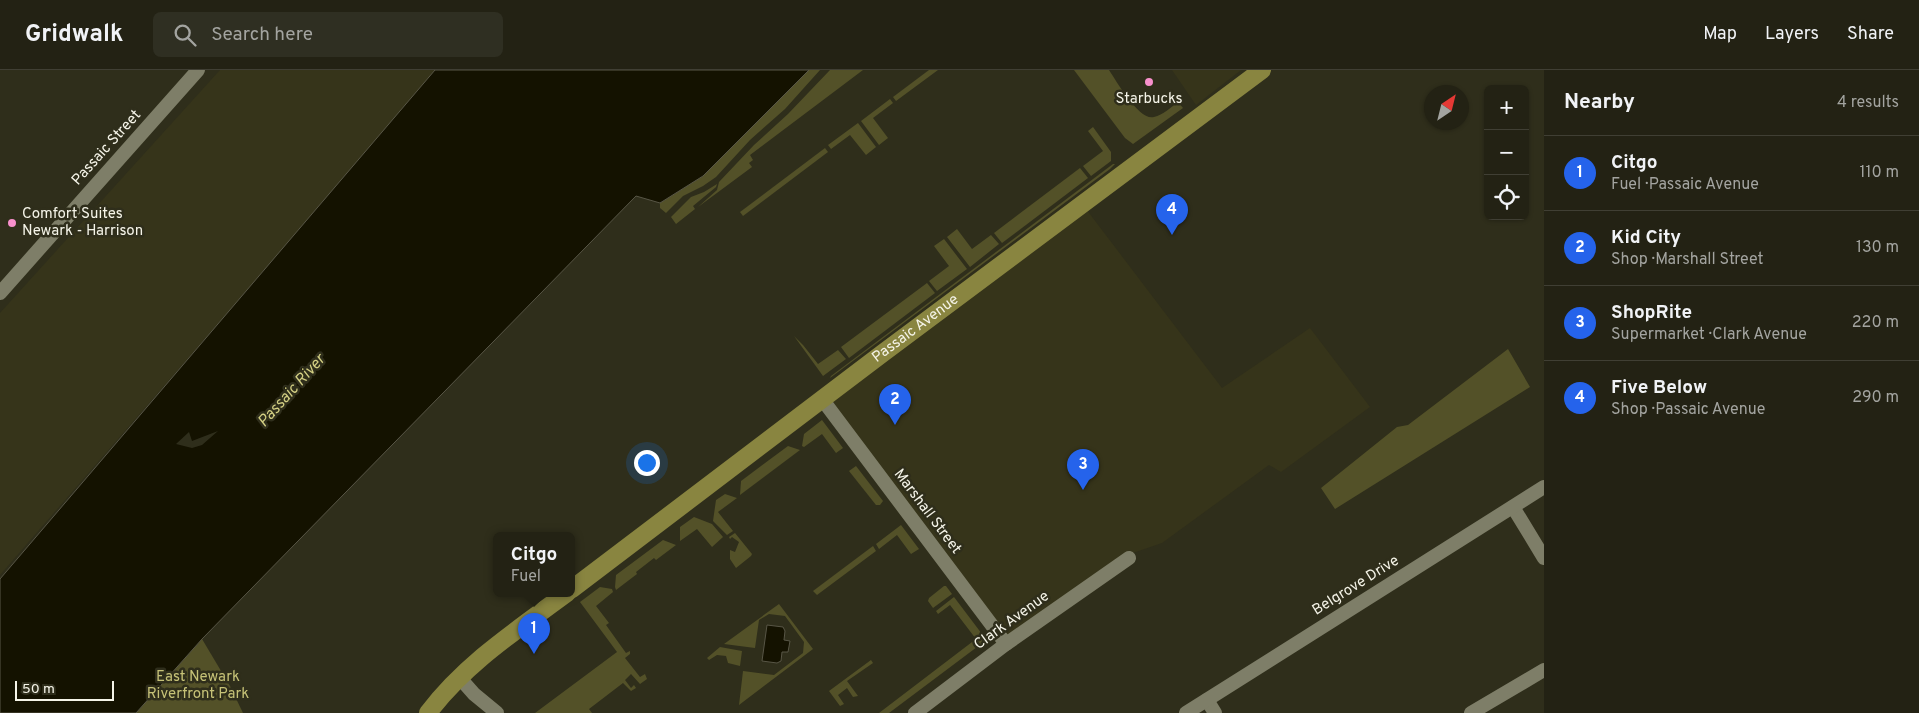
<!DOCTYPE html>
<html lang="en">
<head>
<meta charset="utf-8">
<style>
	body { margin:0; font-family:Overpass,sans-serif; background:#2f2f22; color:#f1f3f6 }
	.controls { position:absolute; right:15px; top:15px; display:grid; overflow:hidden; border-radius:8px; box-shadow:0 1px 4px #0004 }
	.controls button { width:45px; height:45px; display:grid; place-items:center; padding:0; border:0; border-bottom:1px solid #403f34; background:#232214; color:#f1f3f6; font:25px sans-serif }
	.compass { position:absolute; left:1424px; top:15px; width:45px; height:45px; border-radius:50%; background:#232214; box-shadow:0 1px 4px #0004; rotate:35deg }
	.scale { position:absolute; left:15px; bottom:12px; width:99px; box-sizing:border-box; padding-left:5px; border:2px solid #f5f4e8; border-top:0; font-size:14px; line-height:18px; white-space:nowrap; color:#f5f4e8; -webkit-text-stroke:4px #2f2e1b; paint-order:stroke }
	.you { position:absolute; left:646px; top:392px; width:18px; height:18px; margin:-12px; border:4px solid #fff; border-radius:50%; background:#1a73e8; box-shadow:0 0 0 8px #1a73e833 }
	.badge { display:grid; place-items:center; width:32px; height:32px; border-radius:50%; background:#2563eb; color:#fff; font-size:16px; font-weight:700 }
	.pin { position:absolute; translate:-50% -41px; filter:drop-shadow(0 1px 2px #0008) }
	.pin::after { content:''; position:absolute; top:26px; width:18px; height:15px; background:inherit; clip-path:polygon(0 0,100% 0,50% 100%) }
	.popup { position:absolute; left:493px; top:462px; width:82px; height:65px; box-sizing:border-box; display:grid; place-content:center; border-radius:8px; background:#232214; filter:drop-shadow(0 1px 4px #0005); font-size:16px; white-space:nowrap; color:#a3a4a0 }
	.popup b { font-size:19px; color:#f1f3f6 }
	.popup::after { content:''; position:absolute; left:50%; top:100%; margin-left:-10px; border:10px solid transparent; border-top-color:#232214 }
	.list { margin:0; padding:0; list-style:none }
	h2 { display:flex; justify-content:space-between; align-items:center; height:65px; margin:0; padding:0 20px; font-size:21px }
	h2 small { font-size:16px; font-weight:400; color:#a3a4a0 }
	.list li { display:grid; grid-template-columns:32px 1fr auto; gap:15px; align-items:center; box-sizing:border-box; height:75px; padding:0 20px; border-top:1px solid #403f34 }
	.list b { display:block; font-size:19px; white-space:nowrap }
	.list p { margin:0; font-size:16px; white-space:nowrap; color:#a3a4a0 }
	.list em { font-size:16px; font-style:normal; color:#a3a4a0 }
	.icon { flex:none; width:28px; height:28px; fill:none; stroke:currentColor; stroke-width:2; stroke-linecap:round; stroke-linejoin:round }
	.map { position:relative; flex:none; width:1544px; height:643px; overflow:hidden }
	header { display:flex; align-items:center; gap:30px; box-sizing:border-box; height:70px; padding:0 25px; background:#232214; border-bottom:1px solid #403f34 }
	header strong { font-size:24px }
	nav { display:flex; gap:28px; margin-inline-start:auto; font-size:18px }
	.search { width:350px; height:45px; background:#2f2f22; display:flex; align-items:center; gap:12px; box-sizing:border-box; padding:0 18px; border-radius:8px; color:#a3a4a0; font-size:19px }
	main { display:flex }
	aside { flex:1; background:#232214 }
	.map>svg:first-child { display:block }
</style>
</head>
<body>
<header>
<strong>Gridwalk</strong>
<div class="search"><svg class="icon" aria-label="search" viewBox="0 0 24 24"><circle cx="10" cy="10" r="6"/><path d="M15 15l6 6"/></svg>Search here</div>
<nav><a>Map</a><a>Layers</a><a>Share</a></nav>
</header>
<main>
<div class="map">
<svg width="1544" height="643" viewBox="0 0 1544 643">
	<rect width="100%" height="100%" fill="#2f2e1b"/>
	<g fill="#36341a">
		<path d="M 220,0 L 438,0 L 0,505 L 0,243 Z"/>
		<path d="M 1172,0 L 1241,0 L 1196,35 Z"/>
		<path d="M 1083,135 L 1222,318 L 1310,258 L 1370,337 L 1281,402 L 1269,395 L 1162,473 L 1127,485 L 1005,578 L 821,333 Z"/>
	</g>
	<g fill="#535128">
		<path d="M 809,0 L 820,0 L 785,39 L 750,70 L 716,107 L 703,116 L 683,126 L 666,143 L 660,138 L 660,133 L 703,106 Z"/>
		<path d="M 830,0 L 863,0 L 750,85 L 753,90 L 749,93 L 752,97 L 698,137 L 717,120 L 719,112 L 754,75 L 788,44 Z"/>
		<path d="M 929,0 L 938,0 L 896,31 L 893,27 Z"/>
		<path d="M 1074,0 L 1109,0 C 1117,12 1139,51 1154,47 C 1163,45 1171,37 1178,32 L 1183,38 L 1133,74 L 1125,68 Z"/>
		<path d="M 890,29 L 893,33 L 873,48 L 888,68 L 879,75 L 861,51 Z"/>
		<path d="M 858,53 L 876,77 L 866,85 L 850,65 L 831,79 L 828,75 Z"/>
		<path d="M 1093,57 L 1111,82 L 1111,91 L 1091,106 L 1083,96 L 1103,81 L 1088,61 Z"/>
		<path d="M 825,78 L 828,82 L 743,146 L 740,142 Z"/>
		<path d="M 1113,94 L 1115,94 L 1110,99 L 830,308 L 831,306 Z"/>
		<path d="M 1080,98 L 1088,108 L 1002,173 L 994,163 Z"/>
		<path d="M 717,114 L 716,117 L 693,136 L 695,139 L 676,154 L 671,147 L 691,127 L 704,122 Z"/>
		<path d="M 957,159 L 972,179 L 991,165 L 999,174 L 970,197 L 947,167 Z"/>
		<path d="M 944,169 L 967,199 L 937,221 L 929,211 L 949,196 L 934,176 Z"/>
		<path d="M 927,213 L 935,223 L 849,288 L 841,277 Z"/>
		<path d="M 794,266 L 803,275 L 818,294 L 838,280 L 846,289 L 823,306 Z"/>
		<path d="M 1508,279 L 1530,317 L 1335,439 L 1321,418 L 1397,357 L 1408,355 Z"/>
		<path d="M 822,350 L 843,378 L 836,383 L 822,364 L 804,377 L 802,376 L 804,364 Z"/>
		<path d="M 788,376 L 800,380 L 740,425 L 741,411 Z"/>
		<path d="M 856,396 L 883,431 L 880,435 L 876,435 L 849,401 Z"/>
		<path d="M 725,424 L 737,428 L 718,442 L 733,461 L 727,465 L 713,451 L 716,430 Z"/>
		<path d="M 694,447 L 712,454 L 723,467 L 712,477 L 697,459 L 680,471 L 680,457 Z"/>
		<path d="M 901,455 L 919,479 L 911,484 L 897,465 L 879,479 L 876,474 Z"/>
		<path d="M 735,463 L 752,484 L 751,486 L 736,498 L 730,489 L 730,480 L 735,482 L 739,472 L 732,467 L 730,469 L 729,467 Z"/>
		<path d="M 663,470 L 676,475 L 656,490 L 654,488 L 636,502 L 637,504 L 616,520 L 615,517 L 616,505 Z"/>
		<path d="M 873,476 L 876,481 L 817,525 L 813,521 Z"/>
		<path d="M 944,516 L 946,516 L 952,524 L 933,538 L 928,531 L 929,528 Z"/>
		<path d="M 600,517 L 612,519 L 613,522 L 596,536 L 609,553 L 606,555 L 626,583 L 630,581 L 630,584 L 625,588 L 640,607 L 645,604 L 647,609 L 640,614 L 631,604 L 625,610 L 631,618 L 634,615 L 636,618 L 631,621 L 623,613 L 589,639 L 592,643 L 535,643 L 617,582 L 580,532 Z"/>
		<path d="M 954,527 L 985,568 L 985,571 L 889,643 L 879,643 L 976,569 L 950,535 L 938,544 L 936,541 Z"/>
		<path d="M 779,534 L 813,579 L 739,635 L 743,601 L 774,605 L 803,583 L 804,572 L 785,546 L 769,544 L 759,550 L 755,578 L 724,574 Z"/>
		<path d="M 202,569 L 230,616 L 243,643 L 136,643 Z"/>
		<path d="M 720,577 L 742,581 L 740,596 L 728,593 L 726,586 L 717,585 L 709,590 L 707,588 Z"/>
		<path d="M 871,590 L 873,593 L 847,611 L 858,626 L 853,627 L 847,618 L 838,625 L 844,634 L 840,636 L 829,621 Z"/>
	</g>
	<g fill="#141200" stroke="#585646">
		<path d="M 435,0 L 809,0 L 703,106 L 660,133 L 636,126 L 202,569 L 136,643 L 0,643 L 0,509 Z"/>
		<path d="M 767,555 L 783,557 L 785,561 L 784,570 L 790,571 L 788,582 L 782,582 L 781,591 L 777,593 L 762,591 Z"/>
	</g>
	<path fill="#2f2e1b" d="M 218,361 L 202,375 L 192,378 L 176,374 L 189,362 L 192,371 Z"/>
	<g fill="none" stroke-linecap="round" stroke-linejoin="round">
		<g stroke="#7e7e68" stroke-width="14">
			<path d="M 0,223 L 198,0"/>
			<path d="M 822,329 L 1006,574"/>
			<path d="M 1513,437 L 1544,488"/>
			<path d="M 459,607 L 474,624 L 497,643"/>
			<path d="M 1207,630 L 1215,643"/>
			<path d="M 915,643 L 1006,574 L 1129,488"/>
			<path d="M 1186,643 L 1544,417"/>
			<path d="M 1471,643 L 1544,600"/>
		</g>
		<g stroke="#898540" stroke-width="18">
			<path id="s1" d="M 572,519 L 883,283 L 1262,0"/>
			<path d="M 428,643 C 466,593 517,560 567,523"/>
		</g>
	</g>
	<g fill="#f890cc" stroke="#2f2e1b" stroke-width="2">
		<circle cx="1149" cy="12" r="5"/>
		<circle cx="12" cy="153" r="5"/>
	</g>
	<g text-anchor="middle" dominant-baseline="central" stroke-width="5" stroke-linejoin="round" paint-order="stroke">
		<g font-size="15" fill="#f5f4e8" stroke="#2f2e1b">
			<text x="1149" y="29">Starbucks</text>
			<text x="22" y="144" text-anchor="start">Comfort Suites<tspan x="22" dy="17">Newark - Harrison</tspan></text>
		</g>
		<g font-size="15" fill="#f5f4e8" stroke="#2f2e1b">
			<text transform="translate(107 78) rotate(-48)">Passaic Street</text>
			<text stroke="none"><textPath href="#s1" startOffset="431">Passaic Avenue</textPath></text>
			<text transform="translate(927 442) rotate(53)">Marshall Street</text>
			<text transform="translate(1356 516) rotate(-32)">Belgrove Drive</text>
			<text transform="translate(1012 551) rotate(-36)">Clark Avenue</text>
		</g>
		<g font-size="15" fill="#c6c277" stroke="#2f2e1b">
			<text x="198" y="607">East Newark<tspan x="198" dy="17">Riverfront Park</tspan></text>
		</g>
		<g font-size="16" font-style="italic" fill="#d3cf83" stroke="#2f2e1b">
			<text transform="translate(292 321) rotate(-48)">Passaic River</text>
		</g>
	</g>
</svg>
<div class="controls">
<button>+</button>
<button>−</button>
<button><svg class="icon" aria-label="locate" viewBox="0 0 24 24"><circle cx="12" cy="12" r="6"/><path d="M12 2v4M12 18v4M2 12h4M18 12h4"/></svg></button>
</div>
<svg class="compass" viewBox="-18 -18 36 36"><path d="M0-13l5 13h-10z" fill="#e53935"/><path d="M0 13l5-13h-10z" fill="#a3a4a0"/></svg>
<div class="scale">50 m</div>
<div class="you"></div>
<div class="pin badge" style="left:534px;top:584px">1</div>
<div class="popup"><b>Citgo</b>Fuel</div>
<div class="pin badge" style="left:895px;top:355px">2</div>
<div class="pin badge" style="left:1083px;top:420px">3</div>
<div class="pin badge" style="left:1172px;top:165px">4</div>
</div>
<aside>
<h2>Nearby<small>4 results</small></h2>
<ul class="list">
<li><span class="badge">1</span><div><b>Citgo</b><p>Fuel · Passaic Avenue</p></div><em>110 m</em></li>
<li><span class="badge">2</span><div><b>Kid City</b><p>Shop · Marshall Street</p></div><em>130 m</em></li>
<li><span class="badge">3</span><div><b>ShopRite</b><p>Supermarket · Clark Avenue</p></div><em>220 m</em></li>
<li><span class="badge">4</span><div><b>Five Below</b><p>Shop · Passaic Avenue</p></div><em>290 m</em></li>
</ul>
</aside>
</main>
</body>
</html>
